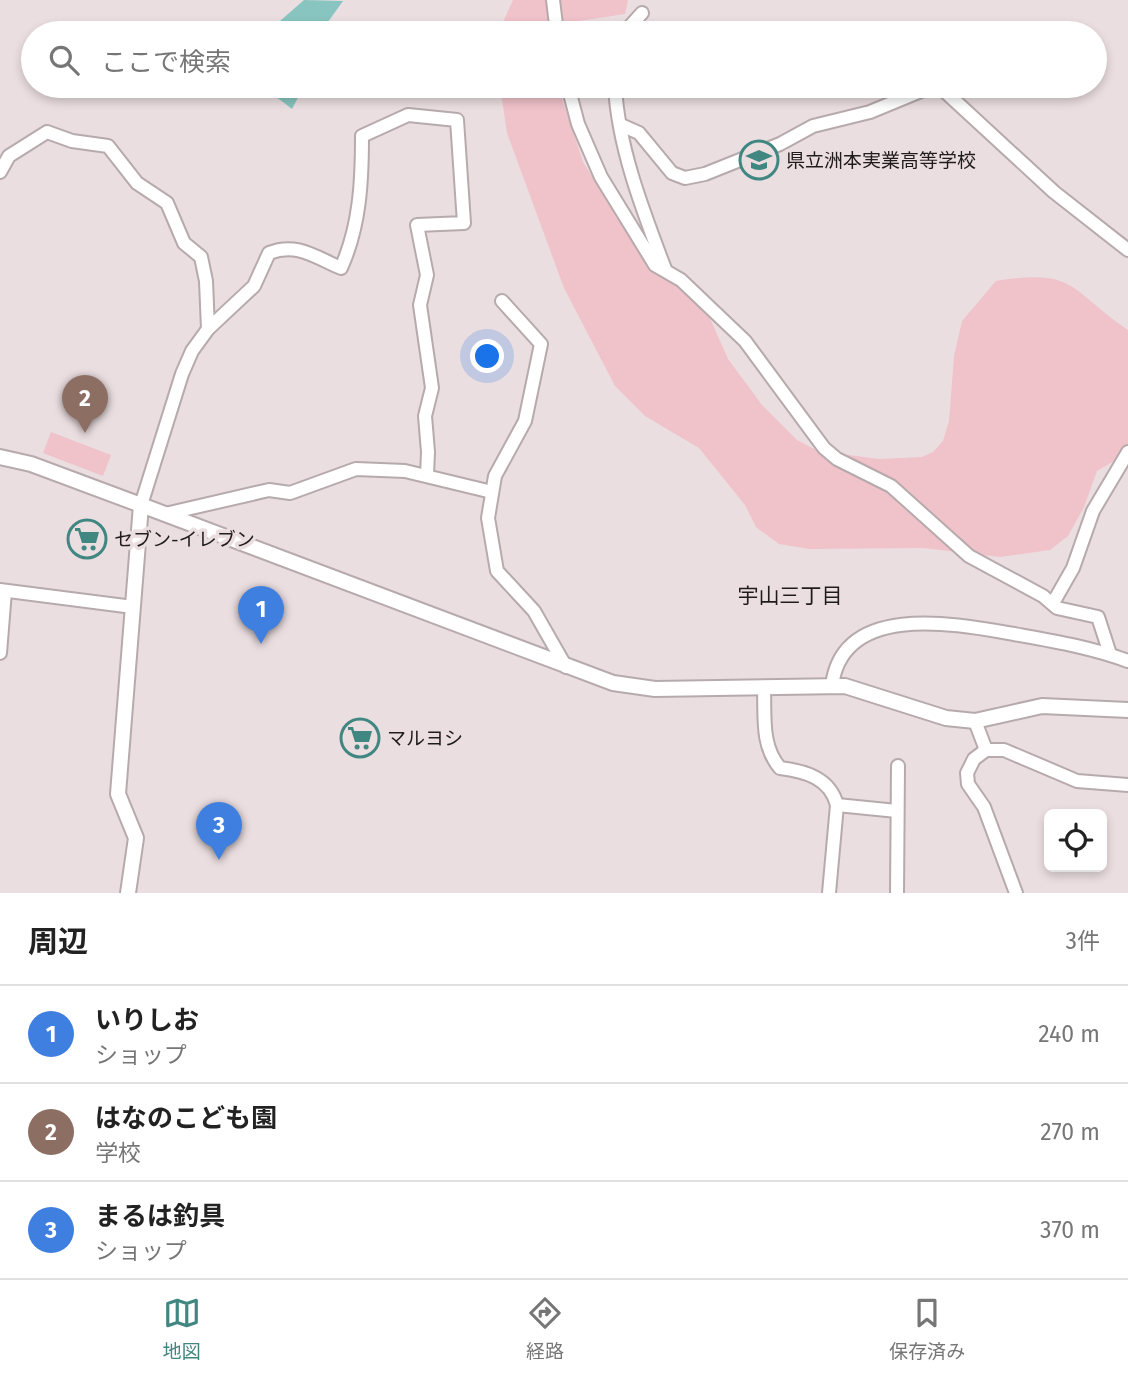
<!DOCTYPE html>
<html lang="ja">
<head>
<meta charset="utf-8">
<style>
	body { margin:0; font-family:"Fira Sans","Noto Sans JP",sans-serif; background:#f6f6f6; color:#222 }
	.controls { position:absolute; right:21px; bottom:21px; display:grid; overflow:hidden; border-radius:10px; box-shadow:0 4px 10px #0003 }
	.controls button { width:63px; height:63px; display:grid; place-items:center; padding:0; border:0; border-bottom:2px solid #e0e0e0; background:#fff; color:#222; font:35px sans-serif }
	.you { position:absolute; left:488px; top:357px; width:24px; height:24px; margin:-18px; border:5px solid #fff; border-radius:50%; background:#1a73e8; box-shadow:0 0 0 10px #1a73e833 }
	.badge { display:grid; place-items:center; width:46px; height:46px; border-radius:50%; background:#408782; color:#fff; font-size:23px; font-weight:700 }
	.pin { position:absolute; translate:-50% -58px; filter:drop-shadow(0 2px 4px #0008) }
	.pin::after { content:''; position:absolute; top:37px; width:24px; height:21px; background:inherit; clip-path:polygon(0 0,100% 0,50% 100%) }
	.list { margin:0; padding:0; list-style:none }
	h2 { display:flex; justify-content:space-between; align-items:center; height:91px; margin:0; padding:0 28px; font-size:30px }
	h2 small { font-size:23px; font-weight:400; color:#767676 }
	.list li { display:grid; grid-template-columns:46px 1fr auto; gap:21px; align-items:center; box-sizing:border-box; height:98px; padding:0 28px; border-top:2px solid #e0e0e0 }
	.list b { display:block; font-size:26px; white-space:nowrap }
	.list p { margin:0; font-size:23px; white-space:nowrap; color:#767676 }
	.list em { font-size:23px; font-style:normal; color:#767676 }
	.icon { flex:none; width:38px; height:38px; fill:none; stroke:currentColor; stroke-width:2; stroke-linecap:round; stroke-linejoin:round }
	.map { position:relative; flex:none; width:1128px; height:893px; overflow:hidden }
	.search { position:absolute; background:#fff; box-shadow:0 4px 10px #0003; left:21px; right:21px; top:21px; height:77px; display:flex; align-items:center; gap:18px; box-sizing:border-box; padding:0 24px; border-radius:38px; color:#767676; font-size:26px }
	.sheet { height:385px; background:#fff }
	nav { display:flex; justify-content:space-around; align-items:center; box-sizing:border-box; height:98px; border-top:2px solid #e0e0e0; background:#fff; font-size:19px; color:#767676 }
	nav a { display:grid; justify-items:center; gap:4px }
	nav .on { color:#408782 }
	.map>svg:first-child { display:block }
</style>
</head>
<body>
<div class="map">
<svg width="1128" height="893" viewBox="0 0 1128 893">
	<rect width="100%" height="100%" fill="#ebdee0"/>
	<g fill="#f0c2ca">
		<path d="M 513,0 L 628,0 L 625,14 L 546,26 L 546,33 L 498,33 Z"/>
		<path d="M 500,86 L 558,86 L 583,162 L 651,269 L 680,285 L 708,314 L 728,359 L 762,405 L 797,440 L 818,451 L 879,459 L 922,457 L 933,452 L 943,441 L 949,421 L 954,356 L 962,321 L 996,281 C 1077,268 1069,290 1128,330 L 1128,453 L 1097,471 L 1084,507 L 1068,536 L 1050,550 L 1000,557 L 923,548 L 809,549 L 779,544 L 756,527 L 745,505 L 699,448 L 645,416 L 615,386 L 564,288 L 507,133 Z"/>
		<path d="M 51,432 L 111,455 L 103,476 L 43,453 Z"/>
	</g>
	<g fill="#89c5c0">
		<path d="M 304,0 L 343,1 L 320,33 L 242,33 L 272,28 Z"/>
		<path d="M 262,86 L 304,86 L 292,109 Z"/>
	</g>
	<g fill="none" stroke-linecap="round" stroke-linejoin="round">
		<defs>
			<g id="minor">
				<path d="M 553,0 L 557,33"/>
				<path d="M 624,33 L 642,13"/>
				<path d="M 568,86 L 578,124 L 601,177 L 655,265 L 681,280 L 745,341 L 824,448 L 837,459 L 891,486 L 969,556 L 1043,596 L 1057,608 L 1098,617 L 1110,654"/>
				<path d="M 615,86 C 618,147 643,211 665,269"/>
				<path d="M 939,86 L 1054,192 L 1128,250"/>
				<path d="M 621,125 L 639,133 L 672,173 L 685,178 L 705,174 L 780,144 L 813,126 L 870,112 L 933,86"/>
				<path d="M 0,172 L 9,156 L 47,132 L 72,141 L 108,146 L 137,183 L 167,203 L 184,243 L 201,257 L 206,281 L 208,329"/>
				<path d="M 502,301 L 541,344 L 525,421 L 495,476 L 488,518 L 497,571 L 534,611 L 566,667"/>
				<path d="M 141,505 L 182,374 L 192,351 L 208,329 L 254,286 L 269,253 C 297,242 315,257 341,268 C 360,226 362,181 362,136 L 408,115 L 457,120 L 464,223 L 417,225 L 427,275 L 420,305 L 432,388 L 425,416 L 428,452 L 427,475"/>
				<path d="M 165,514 L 269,490 L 290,493 L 356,469 L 405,471 L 492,492"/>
				<path d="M 0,590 L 133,607"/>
				<path d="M 1053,603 L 1073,568 L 1093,511 L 1128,452"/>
				<path d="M 0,653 L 5,591"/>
				<path d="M 832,686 C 842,601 957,624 1014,634 C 1053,641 1090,647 1128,661"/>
				<path d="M 764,689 C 765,717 761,746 780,768 C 805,771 830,778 837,805 L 829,893"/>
				<path d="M 975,721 L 986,750"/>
				<path d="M 837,805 L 897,811"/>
				<path d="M 897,893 L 898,766"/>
				<path d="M 1016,893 L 984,807 L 968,784 L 967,773 L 974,759 L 986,750 L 1004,750 L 1077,781 L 1128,785"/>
			</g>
			<g id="tertiary">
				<path d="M 0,457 L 31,464 L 141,505 L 613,683 L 655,689 L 845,686 L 946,718 L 975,721 L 1042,706 L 1128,710"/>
				<path d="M 128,893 L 136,838 L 118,794 L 141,505"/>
			</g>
		</defs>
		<use href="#minor" stroke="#b7aaac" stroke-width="16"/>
		<use href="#tertiary" stroke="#b7aaac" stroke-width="18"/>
		<use href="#minor" stroke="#fff" stroke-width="12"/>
		<use href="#tertiary" stroke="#fff" stroke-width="14"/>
	</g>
	<defs>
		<symbol id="school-ring" viewBox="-11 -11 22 22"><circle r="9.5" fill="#ebdee0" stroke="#408782" stroke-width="1.5"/><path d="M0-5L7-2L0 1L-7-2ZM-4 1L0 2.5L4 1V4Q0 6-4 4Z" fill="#408782"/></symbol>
		<symbol id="supermarket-ring" viewBox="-11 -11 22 22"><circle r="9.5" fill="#ebdee0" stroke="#408782" stroke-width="1.5"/><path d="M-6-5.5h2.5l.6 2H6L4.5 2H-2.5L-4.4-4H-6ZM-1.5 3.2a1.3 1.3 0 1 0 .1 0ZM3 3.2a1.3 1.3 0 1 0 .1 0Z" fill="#408782"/></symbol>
	</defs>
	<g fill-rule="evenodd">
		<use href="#school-ring" x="737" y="138" width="44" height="44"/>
		<use href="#supermarket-ring" x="65" y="517" width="44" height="44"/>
		<use href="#supermarket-ring" x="338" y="716" width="44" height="44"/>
	</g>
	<g text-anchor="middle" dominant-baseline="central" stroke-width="7" stroke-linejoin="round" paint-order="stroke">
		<g font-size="19" fill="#201b1c" stroke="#ebdee0" text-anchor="start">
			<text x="786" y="160">県立洲本実業高等学校</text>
			<text x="114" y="539">セブン-イレブン</text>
			<text x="387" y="738">マルヨシ</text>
		</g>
		<g font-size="21" fill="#201b1c" stroke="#ebdee0">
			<text x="790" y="596">宇山三丁目</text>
		</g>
	</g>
</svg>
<div class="controls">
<button><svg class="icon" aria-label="locate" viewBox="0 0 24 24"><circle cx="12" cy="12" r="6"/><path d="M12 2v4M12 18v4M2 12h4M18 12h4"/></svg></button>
</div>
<div class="you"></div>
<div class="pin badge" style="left:261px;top:644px;background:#3f7fe0">1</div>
<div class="pin badge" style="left:85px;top:433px;background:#8d6e63">2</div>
<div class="pin badge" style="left:219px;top:860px;background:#3f7fe0">3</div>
<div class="search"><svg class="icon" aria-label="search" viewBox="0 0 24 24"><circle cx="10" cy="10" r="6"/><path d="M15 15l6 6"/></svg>ここで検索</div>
</div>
<section class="sheet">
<h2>周辺<small>3件</small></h2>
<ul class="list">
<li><span class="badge" style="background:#3f7fe0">1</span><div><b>いりしお</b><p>ショップ</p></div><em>240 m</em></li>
<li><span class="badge" style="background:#8d6e63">2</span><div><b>はなのこども園</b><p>学校</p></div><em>270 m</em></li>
<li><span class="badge" style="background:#3f7fe0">3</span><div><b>まるは釣具</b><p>ショップ</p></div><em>370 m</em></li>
</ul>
</section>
<nav>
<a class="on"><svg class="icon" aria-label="map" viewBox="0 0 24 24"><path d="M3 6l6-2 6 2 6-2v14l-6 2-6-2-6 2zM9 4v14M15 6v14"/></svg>地図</a>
<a><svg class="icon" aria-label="directions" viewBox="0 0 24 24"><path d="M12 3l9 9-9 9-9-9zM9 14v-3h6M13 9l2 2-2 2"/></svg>経路</a>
<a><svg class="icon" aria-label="saved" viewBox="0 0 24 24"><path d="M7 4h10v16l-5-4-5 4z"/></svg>保存済み</a>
</nav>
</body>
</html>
